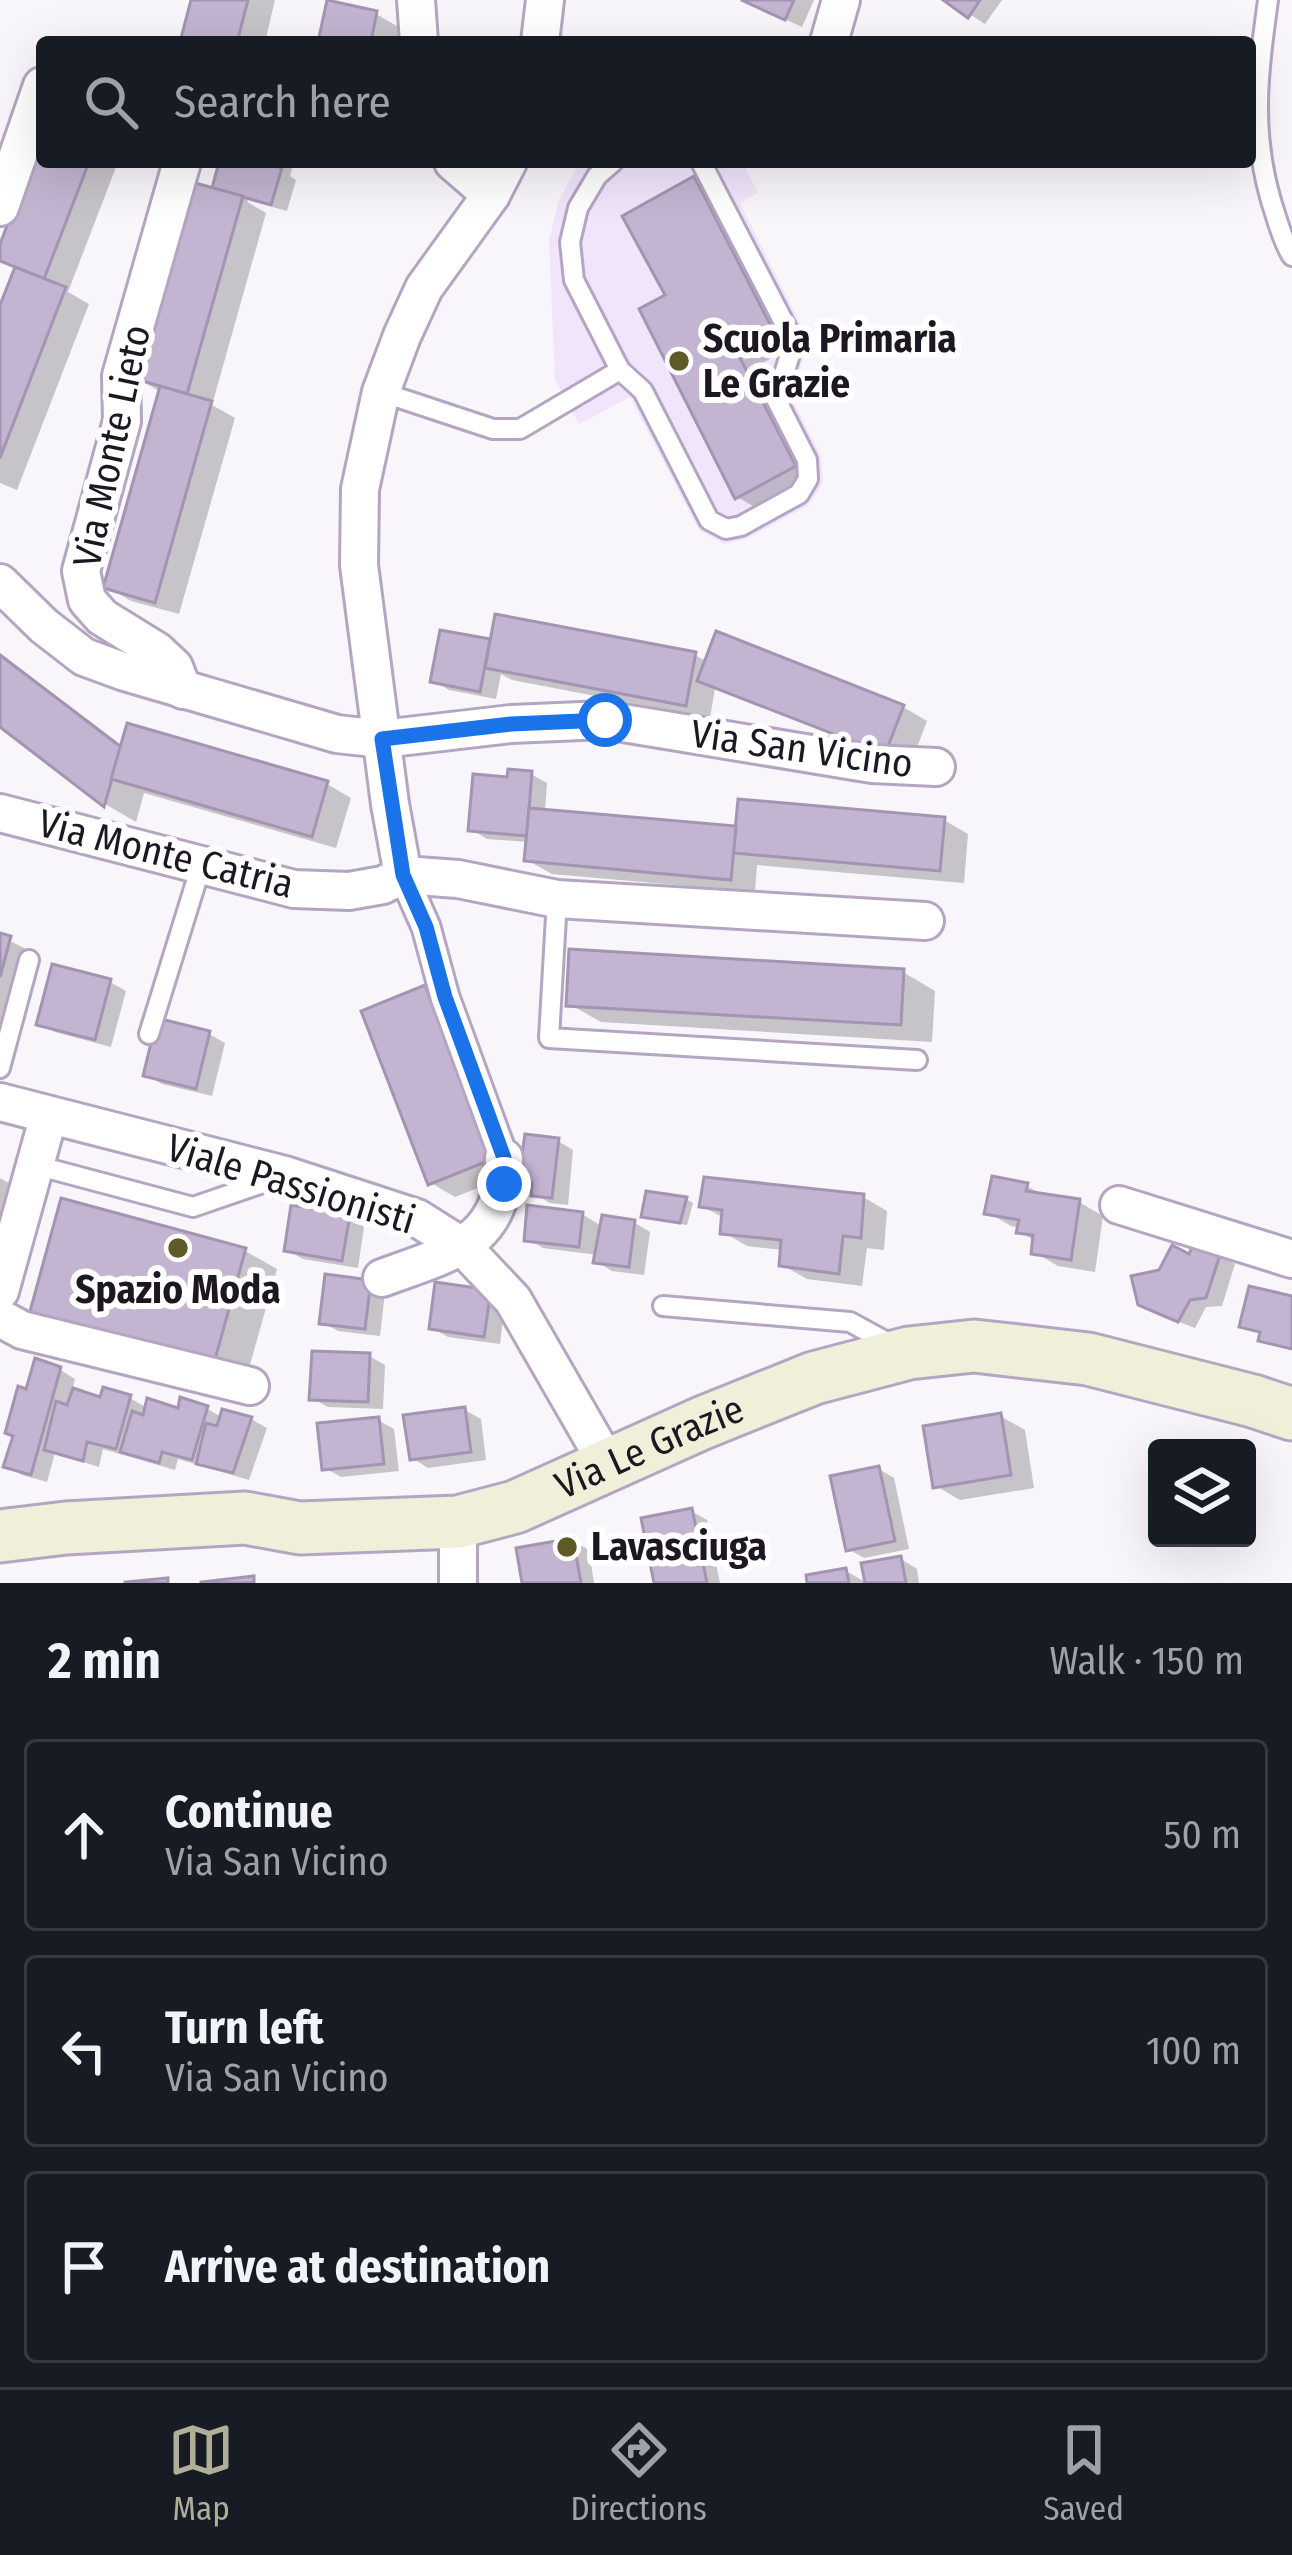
<!DOCTYPE html>
<html lang="en">
<head>
<meta charset="utf-8">
<style>
	body { margin:0; font-family:"Fira Sans Condensed",sans-serif; background:#20242c; color:#f1f3f6 }
	.controls { position:absolute; right:36px; bottom:36px; display:grid; overflow:hidden; border-radius:12px; box-shadow:0 12px 48px #0002 }
	.controls button { width:108px; height:108px; display:grid; place-items:center; padding:0; border:0; border-bottom:3px solid #363941; background:#171b24; color:#f1f3f6; font:60px sans-serif }
	.stop { position:absolute; width:36px; height:36px; margin:-27px; border:9px solid #1a73e8; border-radius:50%; background:#fff }
	.stop.end { background:#1a73e8; border-color:#fff; box-shadow:0 3px 12px #0008 }
	.list { margin:0; padding:0; list-style:none }
	h2 { display:flex; justify-content:space-between; align-items:center; height:156px; margin:0; padding:0 48px; font-size:51px }
	h2 small { font-size:39px; font-weight:400; color:#9ea1a6 }
	.list li { display:grid; grid-template-columns:78px 1fr auto; gap:36px; align-items:center; box-sizing:border-box; height:192px; margin:0 24px 24px; padding:0 24px; border:3px solid #363941; border-radius:12px }
	.list b { display:block; font-size:45px; white-space:nowrap }
	.list p { margin:0; font-size:39px; white-space:nowrap; color:#9ea1a6 }
	.list em { font-size:39px; font-style:normal; color:#9ea1a6 }
	.icon { flex:none; width:66px; height:66px; fill:none; stroke:currentColor; stroke-width:2; stroke-linecap:round; stroke-linejoin:round }
	.map { position:relative; flex:none; width:1292px; height:1583px; overflow:hidden }
	.search { position:absolute; background:#171b24; box-shadow:0 12px 48px #0002; left:36px; right:36px; top:36px; height:132px; display:flex; align-items:center; gap:30px; box-sizing:border-box; padding:0 42px; border-radius:12px; color:#9ea1a6; font-size:45px }
	.sheet { height:804px; background:#171b24 }
	nav { display:flex; justify-content:space-around; align-items:center; box-sizing:border-box; height:168px; border-top:3px solid #363941; background:#171b24; font-size:33px; color:#9ea1a6 }
	nav a { display:grid; justify-items:center; gap:6px }
	nav .on { color:#afaf99 }
	.map>svg:first-child { display:block }
</style>
</head>
<body>
<div class="map">
<svg width="1292" height="1583" viewBox="0 0 1292 1583">
	<rect width="100%" height="100%" fill="#f8f5fb"/>
	<path fill="#f0e5fb" d="M 580,162 L 742,162 L 758,193 L 740,203 L 809,341 L 791,397 L 821,456 L 823,483 L 809,505 L 746,539 L 724,544 L 699,530 L 630,397 L 579,424 L 555,380 L 549,240 L 559,200 Z"/>
	<g fill="#0003">
		<path d="M 194,0 L 275,0 L 265,42 L 184,42 Z"/>
		<path d="M 744,0 L 814,0 L 802,27 Z"/>
		<path d="M 948,0 L 1002,0 L 985,24 Z"/>
		<path d="M 376,14 L 400,28 L 397,42 L 321,42 Z"/>
		<path d="M 42,144 L 42,162 L 118,162 L 68,292 L 89,304 L 17,490 L 0,483 L 0,313 L 17,269 L 0,259 L 0,253 Z"/>
		<path d="M 222,162 L 294,162 L 290,176 L 296,180 L 287,211 L 248,200 L 247,202 L 266,213 L 212,405 L 235,418 L 179,614 L 131,601 L 107,587 L 159,391 L 135,377 L 214,191 Z"/>
		<path d="M 694,180 L 710,189 L 791,347 L 754,368 L 810,475 L 753,506 L 737,497 L 669,296 Z"/>
		<path d="M 442,634 L 493,643 L 695,655 L 707,662 L 903,707 L 927,721 L 910,766 L 715,688 L 710,718 L 512,680 L 501,674 L 496,699 L 449,690 L 434,681 Z"/>
		<path d="M 0,653 L 124,747 L 327,784 L 351,798 L 336,848 L 144,793 L 136,822 L 105,804 L 0,723 Z"/>
		<path d="M 531,774 L 547,783 L 545,812 L 739,829 L 944,820 L 968,834 L 964,883 L 757,865 L 755,892 L 552,874 L 527,860 L 529,842 L 487,839 L 471,829 L 510,781 Z"/>
		<path d="M 0,936 L 34,953 L 13,1032 L 0,1028 Z"/>
		<path d="M 903,972 L 935,991 L 932,1042 L 601,1022 L 569,1004 Z"/>
		<path d="M 110,982 L 126,991 L 111,1047 L 55,1032 L 40,1023 Z"/>
		<path d="M 425,989 L 450,1003 L 516,1173 L 455,1197 L 431,1183 Z"/>
		<path d="M 209,1034 L 225,1043 L 212,1096 L 162,1084 L 147,1075 Z"/>
		<path d="M 558,1141 L 573,1150 L 568,1205 L 550,1203 L 534,1194 L 535,1188 L 522,1180 Z"/>
		<path d="M 0,1178 L 16,1187 L 0,1243 Z"/>
		<path d="M 1027,1186 L 1046,1197 L 1079,1202 L 1103,1216 L 1095,1272 L 1058,1266 L 1034,1252 L 1035,1241 L 1020,1232 L 1021,1228 L 1011,1226 L 987,1212 Z"/>
		<path d="M 863,1197 L 887,1211 L 884,1250 L 867,1248 L 862,1286 L 807,1279 L 782,1265 L 783,1250 L 747,1246 L 723,1232 L 724,1218 L 702,1206 Z"/>
		<path d="M 686,1199 L 693,1203 L 687,1225 L 652,1219 L 645,1215 Z"/>
		<path d="M 582,1214 L 603,1227 L 635,1223 L 650,1232 L 644,1275 L 612,1271 L 597,1262 L 598,1255 L 543,1248 L 527,1239 Z"/>
		<path d="M 349,1218 L 364,1227 L 358,1268 L 303,1259 L 287,1250 Z"/>
		<path d="M 245,1251 L 277,1269 L 246,1379 L 32,1313 Z"/>
		<path d="M 1219,1255 L 1235,1264 L 1222,1306 L 1206,1307 L 1195,1328 L 1157,1313 L 1191,1258 Z"/>
		<path d="M 370,1283 L 385,1292 L 380,1336 L 338,1331 L 322,1322 Z"/>
		<path d="M 490,1293 L 505,1302 L 500,1344 L 448,1337 L 432,1328 Z"/>
		<path d="M 369,1356 L 385,1365 L 383,1409 L 328,1407 L 312,1398 Z"/>
		<path d="M 59,1369 L 75,1379 L 72,1391 L 102,1401 L 130,1398 L 147,1408 L 180,1412 L 206,1408 L 223,1418 L 251,1419 L 267,1428 L 249,1480 L 178,1459 L 175,1470 L 103,1449 L 99,1467 L 55,1453 L 47,1482 L 22,1475 L 6,1466 L 28,1393 Z"/>
		<path d="M 465,1410 L 481,1419 L 486,1460 L 428,1468 L 412,1458 Z"/>
		<path d="M 1000,1416 L 1025,1430 L 1034,1488 L 960,1500 L 936,1486 Z"/>
		<path d="M 378,1420 L 394,1429 L 399,1471 L 341,1477 L 325,1468 Z"/>
		<path d="M 879,1469 L 894,1478 L 909,1549 L 864,1558 L 848,1549 Z"/>
		<path d="M 691,1511 L 707,1520 L 720,1583 L 657,1583 Z"/>
		<path d="M 573,1541 L 589,1550 L 594,1583 L 525,1583 Z"/>
		<path d="M 901,1559 L 917,1569 L 919,1583 L 868,1583 Z"/>
		<path d="M 846,1571 L 867,1583 L 810,1583 Z"/>
	</g>
	<g fill="#c3b4d1" stroke="#a395b1" stroke-width="3">
		<path d="M 191,0 L 248,0 L 237,42 L 180,42 Z"/>
		<path d="M 327,0 L 377,11 L 371,42 L 318,42 Z"/>
		<path d="M 741,0 L 794,0 L 785,20 Z"/>
		<path d="M 943,0 L 980,0 L 968,18 Z"/>
		<path d="M 42,136 L 42,162 L 89,162 L 44,279 L 0,261 L 0,244 Z"/>
		<path d="M 219,162 L 276,162 L 275,166 L 282,168 L 271,205 L 212,188 Z"/>
		<path d="M 694,176 L 777,338 L 740,358 L 796,466 L 735,499 L 639,309 L 665,295 L 622,216 Z"/>
		<path d="M 188,181 L 243,196 L 187,394 L 132,378 Z"/>
		<path d="M 15,267 L 66,287 L 0,458 L 0,305 Z"/>
		<path d="M 160,386 L 212,401 L 155,603 L 103,588 Z"/>
		<path d="M 495,614 L 696,652 L 686,706 L 485,668 Z"/>
		<path d="M 440,630 L 490,639 L 480,692 L 430,682 Z"/>
		<path d="M 716,631 L 904,705 L 885,754 L 697,681 Z"/>
		<path d="M 0,655 L 121,747 L 104,807 L 0,727 Z"/>
		<path d="M 127,723 L 328,781 L 312,837 L 111,779 Z"/>
		<path d="M 508,769 L 532,771 L 527,836 L 468,831 L 473,774 L 507,777 Z"/>
		<path d="M 738,799 L 945,817 L 940,871 L 733,853 Z"/>
		<path d="M 529,808 L 736,826 L 731,880 L 524,861 Z"/>
		<path d="M 0,933 L 11,936 L 0,977 Z"/>
		<path d="M 569,949 L 904,969 L 901,1025 L 566,1006 Z"/>
		<path d="M 52,964 L 111,979 L 95,1040 L 36,1025 Z"/>
		<path d="M 425,985 L 493,1159 L 428,1185 L 361,1011 Z"/>
		<path d="M 157,1018 L 210,1031 L 196,1089 L 143,1076 Z"/>
		<path d="M 525,1134 L 559,1138 L 552,1198 L 531,1196 L 532,1183 L 518,1182 Z"/>
		<path d="M 992,1176 L 1028,1183 L 1026,1191 L 1080,1199 L 1071,1260 L 1031,1254 L 1033,1235 L 1016,1233 L 1019,1220 L 984,1214 Z"/>
		<path d="M 704,1177 L 864,1194 L 861,1238 L 843,1236 L 839,1274 L 779,1266 L 781,1240 L 720,1234 L 722,1210 L 699,1207 Z"/>
		<path d="M 646,1191 L 687,1197 L 680,1223 L 641,1217 Z"/>
		<path d="M 61,1198 L 246,1248 L 214,1363 L 29,1315 Z"/>
		<path d="M 291,1205 L 350,1215 L 342,1261 L 284,1251 Z"/>
		<path d="M 527,1205 L 583,1212 L 579,1247 L 524,1241 Z"/>
		<path d="M 602,1215 L 635,1220 L 629,1267 L 593,1263 Z"/>
		<path d="M 1195,1241 L 1221,1252 L 1206,1298 L 1190,1300 L 1178,1322 L 1138,1305 L 1131,1276 L 1159,1270 L 1172,1245 L 1189,1254 Z"/>
		<path d="M 325,1274 L 371,1280 L 365,1329 L 319,1324 Z"/>
		<path d="M 435,1282 L 491,1290 L 484,1337 L 429,1329 Z"/>
		<path d="M 1249,1286 L 1292,1296 L 1292,1349 L 1258,1341 L 1260,1332 L 1239,1327 Z"/>
		<path d="M 312,1351 L 370,1353 L 368,1402 L 309,1400 Z"/>
		<path d="M 35,1358 L 61,1367 L 31,1475 L 3,1467 L 13,1436 L 5,1433 L 18,1386 L 26,1389 Z"/>
		<path d="M 103,1387 L 131,1395 L 116,1449 L 87,1442 L 83,1461 L 44,1450 L 56,1401 L 67,1405 L 73,1388 L 100,1397 Z"/>
		<path d="M 180,1397 L 208,1406 L 192,1460 L 162,1452 L 159,1463 L 120,1452 L 132,1411 L 143,1415 L 147,1398 L 178,1408 Z"/>
		<path d="M 465,1407 L 471,1452 L 410,1460 L 403,1415 Z"/>
		<path d="M 222,1409 L 252,1417 L 233,1473 L 196,1464 L 206,1423 L 217,1426 Z"/>
		<path d="M 1001,1413 L 1011,1475 L 933,1488 L 923,1426 Z"/>
		<path d="M 379,1417 L 384,1464 L 322,1470 L 317,1423 Z"/>
		<path d="M 879,1466 L 895,1541 L 846,1551 L 830,1476 Z"/>
		<path d="M 692,1508 L 707,1583 L 654,1583 L 641,1518 Z"/>
		<path d="M 573,1538 L 581,1583 L 522,1583 L 516,1548 Z"/>
		<path d="M 901,1556 L 906,1583 L 865,1583 L 861,1563 Z"/>
		<path d="M 846,1568 L 849,1583 L 807,1583 L 806,1575 Z"/>
		<path d="M 254,1576 L 254,1583 L 201,1583 L 201,1582 Z"/>
		<path d="M 168,1578 L 168,1583 L 125,1583 L 125,1582 Z"/>
	</g>
	<g fill="none" stroke-linecap="round" stroke-linejoin="round">
		<defs>
			<g id="service">
				<path d="M 1268,0 C 1258,74 1250,131 1272,204 C 1278,222 1282,240 1292,256"/>
				<path d="M 613,162 L 597,176 L 578,208 L 570,242 L 574,280 L 620,370 L 643,391 L 709,520 L 726,529 L 741,526 L 799,494 L 808,479 L 807,460 L 776,399 L 794,342 L 701,162"/>
				<path d="M 381,392 L 493,429 L 520,429 L 620,370"/>
				<path d="M 557,899 L 549,1038 L 917,1060"/>
				<path d="M 149,1034 L 201,866"/>
				<path d="M 0,1068 L 29,960"/>
				<path d="M 35,1165 L 193,1207 L 277,1178"/>
				<path d="M 663,1306 L 850,1322 L 894,1346"/>
			</g>
			<path id="pedestrian" d="M 403,875 L 426,927 L 445,997 L 504,1158"/>
			<g id="minor">
				<path d="M 416,0 L 419,42"/>
				<path d="M 540,42 L 545,0"/>
				<path d="M 829,42 L 841,0"/>
				<path d="M 182,162 L 121,376 L 122,421 L 81,571 L 87,600 L 102,617 L 157,651 L 174,667 L 183,690"/>
				<path d="M 453,162 L 491,195"/>
				<path d="M 0,207 L 42,86"/>
				<path d="M 0,583 L 44,626 L 84,657 L 125,672 L 337,734 L 382,739 L 511,724 L 605,720 L 872,764 L 936,767"/>
				<path d="M 0,813 L 294,889 L 349,891 L 383,885 L 403,875"/>
				<path d="M 403,875 L 390,804 L 359,565 L 360,489 L 381,392 L 402,336 L 424,288 L 491,195 L 508,162"/>
				<path d="M 403,875 L 458,879 L 557,899 L 925,921"/>
				<path d="M 0,1102 L 285,1175 L 417,1218 L 463,1247 L 513,1300 L 608,1465"/>
				<path d="M 1119,1205 L 1292,1259"/>
				<path d="M 382,1278 C 449,1253 505,1244 504,1158"/>
				<path d="M 0,1291 L 49,1115"/>
				<path d="M 0,1318 L 22,1330 L 250,1386"/>
				<path d="M 458,1522 L 458,1583"/>
			</g>
			<g id="secondary">
				<path id="s1" d="M 0,1536 L 66,1528 L 245,1518 L 300,1528 L 458,1522 L 515,1507 L 702,1423 L 814,1378 L 909,1353 L 974,1346 L 1088,1359 L 1253,1401 L 1292,1414"/>
			</g>
		</defs>
		<use href="#service" stroke="#b4a6c2" stroke-width="24"/>
		<use href="#pedestrian" stroke="#b4a6c2" stroke-width="33"/>
		<use href="#minor" stroke="#b4a6c2" stroke-width="42"/>
		<use href="#secondary" stroke="#b4a6c2" stroke-width="57"/>
		<use href="#service" stroke="#fff" stroke-width="18"/>
		<use href="#pedestrian" stroke="#fff" stroke-width="27"/>
		<use href="#minor" stroke="#fff" stroke-width="36"/>
		<use href="#secondary" stroke="#f0efd9" stroke-width="51"/>
	</g>
	<g fill="none" stroke-linecap="round" stroke-linejoin="round">
		<path stroke="#1a73e8" stroke-width="15" d="M 504,1184 L 504,1158 L 445,997 L 426,927 L 403,875 L 382,739 L 511,724 L 605,720"/>
	</g>
	<g fill="#5f5b28" stroke="#fff" stroke-width="4.5">
		<circle cx="679" cy="361" r="12"/>
		<circle cx="178" cy="1248" r="12"/>
		<circle cx="567" cy="1547" r="12"/>
	</g>
	<g text-anchor="middle" dominant-baseline="central" stroke-width="12" stroke-linejoin="round" paint-order="stroke">
		<g font-size="39" font-weight="bold" fill="#1c1721" stroke="#fff" text-anchor="start">
			<text x="703" y="339">Scuola Primaria<tspan x="703" dy="45">Le Grazie</tspan></text>
			<text x="178" y="1290" text-anchor="middle">Spazio Moda</text>
			<text x="591" y="1547">Lavasciuga</text>
		</g>
		<g font-size="39" fill="#1c1721" stroke="#fff">
			<text transform="translate(112 446) rotate(-78)">Via Monte Lieto</text>
			<text transform="translate(802 749) rotate(8)">Via San Vicino</text>
			<text transform="translate(166 854) rotate(14)">Via Monte Catria</text>
			<text transform="translate(291 1184) rotate(17)">Viale Passionisti</text>
			<text stroke="none"><textPath href="#s1" startOffset="666">Via Le Grazie</textPath></text>
		</g>
	</g>
</svg>
<div class="controls">
<button><svg class="icon" aria-label="layers" viewBox="0 0 24 24"><path d="M12 4l9 5-9 5-9-5zM3 14l9 5 9-5"/></svg></button>
</div>
<div class="stop" style="left:605px;top:720px"></div>
<div class="stop end" style="left:504px;top:1184px"></div>
<div class="search"><svg class="icon" aria-label="search" viewBox="0 0 24 24"><circle cx="10" cy="10" r="6"/><path d="M15 15l6 6"/></svg>Search here</div>
</div>
<section class="sheet">
<h2>2 min<small>Walk · 150 m</small></h2>
<ul class="list">
<li><svg class="icon" aria-label="ahead" viewBox="0 0 24 24"><path d="M12 20V5M6 11l6-6 6 6"/></svg><div><b>Continue</b><p>Via San Vicino</p></div><em>50 m</em></li>
<li><svg class="icon" aria-label="left" viewBox="0 0 24 24"><path d="M17 20v-9H6M10 6l-5 5 5 5"/></svg><div><b>Turn left</b><p>Via San Vicino</p></div><em>100 m</em></li>
<li><svg class="icon" aria-label="arrive" viewBox="0 0 24 24"><path d="M6 21V4h12l-3 4 3 4H6"/></svg><div><b>Arrive at destination</b></div></li>
</ul>
</section>
<nav>
<a class="on"><svg class="icon" aria-label="map" viewBox="0 0 24 24"><path d="M3 6l6-2 6 2 6-2v14l-6 2-6-2-6 2zM9 4v14M15 6v14"/></svg>Map</a>
<a><svg class="icon" aria-label="directions" viewBox="0 0 24 24"><path d="M12 3l9 9-9 9-9-9zM9 14v-3h6M13 9l2 2-2 2"/></svg>Directions</a>
<a><svg class="icon" aria-label="saved" viewBox="0 0 24 24"><path d="M7 4h10v16l-5-4-5 4z"/></svg>Saved</a>
</nav>
</body>
</html>
